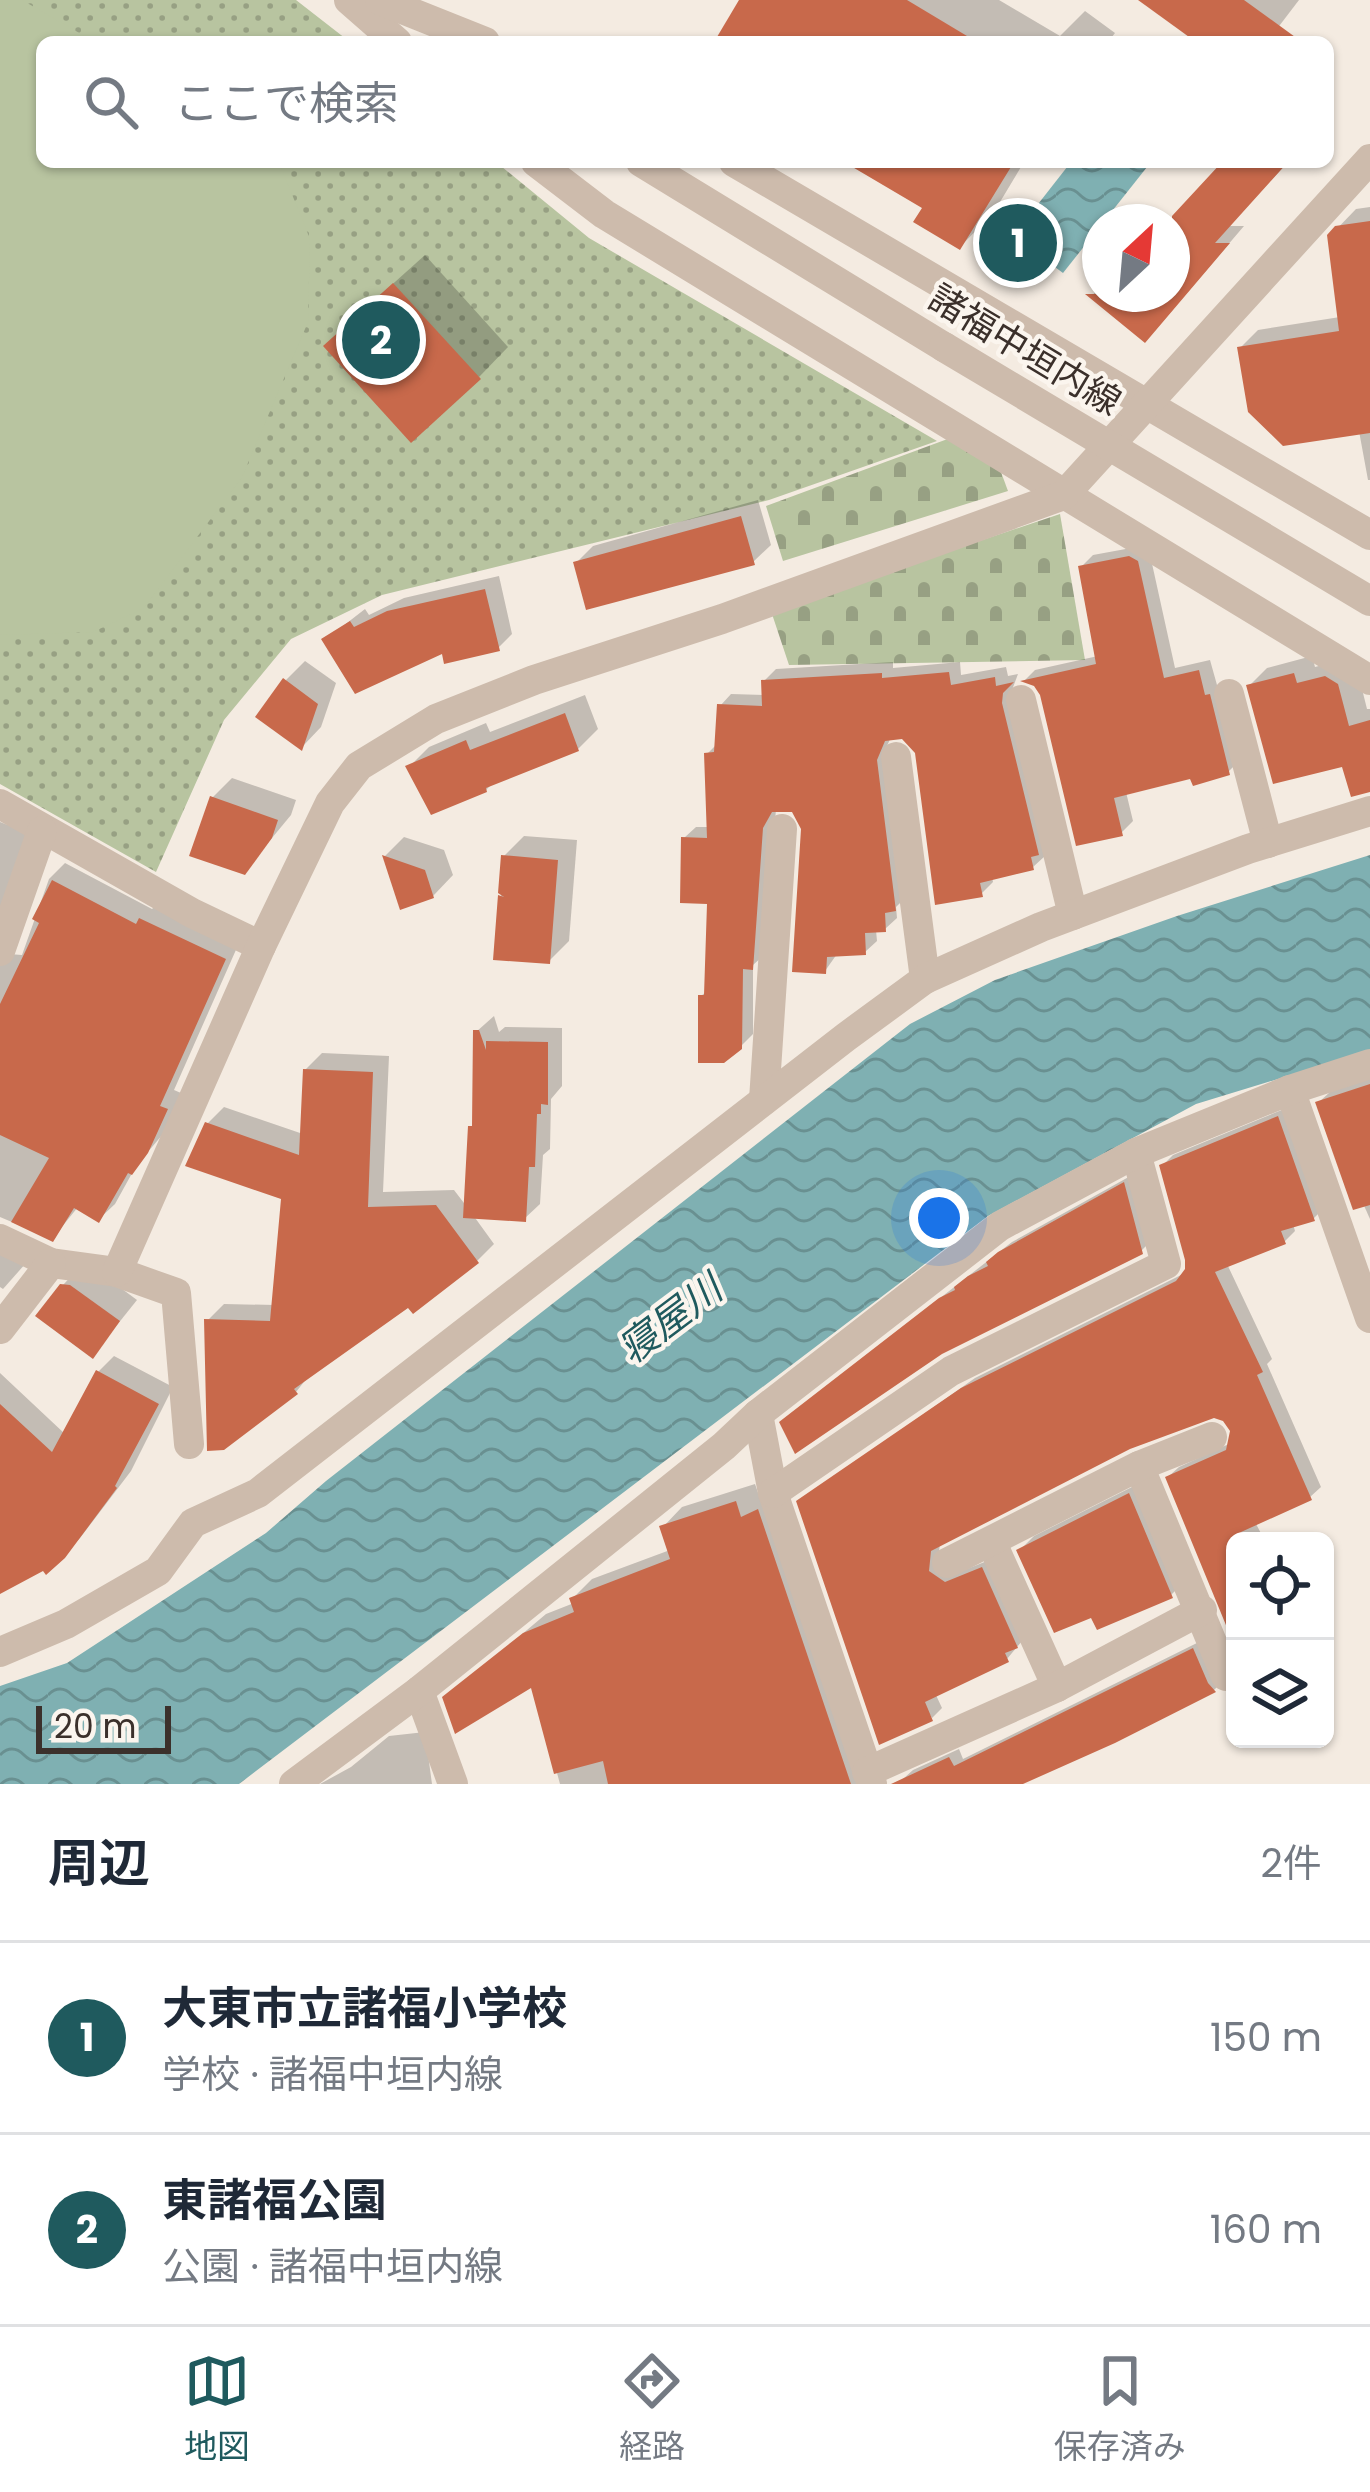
<!DOCTYPE html>
<html lang="ja">
<head>
<meta charset="utf-8">
<style>
	body { margin:0; font-family:Poppins,"Noto Sans JP",sans-serif; background:#f2f2f3; color:#1f2937 }
	.controls { position:absolute; right:36px; bottom:36px; display:grid; overflow:hidden; border-radius:18px; box-shadow:0 3px 9px #0004 }
	.controls button { width:108px; height:108px; display:grid; place-items:center; padding:0; border:0; border-bottom:3px solid #e0e1e3; background:#fff; color:#1f2937; font:60px sans-serif }
	.compass { position:absolute; left:1082px; top:204px; width:108px; height:108px; border-radius:50%; background:#fff; box-shadow:0 3px 9px #0004; rotate:26deg }
	.scale { position:absolute; left:36px; bottom:30px; width:135px; box-sizing:border-box; padding-left:12px; border:6px solid #3b302b; border-top:0; font-size:33px; line-height:42px; white-space:nowrap; color:#3b302b; -webkit-text-stroke:9px #fbf5ee; paint-order:stroke }
	.you { position:absolute; left:939px; top:1218px; width:42px; height:42px; margin:-30px; border:9px solid #fff; border-radius:50%; background:#1a73e8; box-shadow:0 0 0 18px #1a73e833 }
	.badge { display:grid; place-items:center; width:78px; height:78px; border-radius:50%; background:#1f5a5e; color:#fff; font-size:39px; font-weight:700 }
	.pin { position:absolute; translate:-50% -50%; border:6px solid #fff; box-shadow:0 3px 12px #0006 }
	.list { margin:0; padding:0; list-style:none }
	h2 { display:flex; justify-content:space-between; align-items:center; height:156px; margin:0; padding:0 48px; font-size:51px }
	h2 small { font-size:39px; font-weight:400; color:#747a83 }
	.list li { display:grid; grid-template-columns:78px 1fr auto; gap:36px; align-items:center; box-sizing:border-box; height:192px; padding:0 48px; border-top:3px solid #e0e1e3 }
	.list b { display:block; font-size:45px; white-space:nowrap }
	.list p { margin:0; font-size:39px; white-space:nowrap; color:#747a83 }
	.list em { font-size:39px; font-style:normal; color:#747a83 }
	.icon { flex:none; width:66px; height:66px; fill:none; stroke:currentColor; stroke-width:2; stroke-linecap:round; stroke-linejoin:round }
	.map { position:relative; flex:none; width:1370px; height:1784px; overflow:hidden }
	.search { position:absolute; background:#fff; box-shadow:0 3px 9px #0004; left:36px; right:36px; top:36px; height:132px; display:flex; align-items:center; gap:30px; box-sizing:border-box; padding:0 42px; border-radius:18px; color:#747a83; font-size:45px }
	.sheet { height:540px; background:#fff }
	nav { display:flex; justify-content:space-around; align-items:center; box-sizing:border-box; height:168px; border-top:3px solid #e0e1e3; background:#fff; font-size:33px; color:#747a83 }
	nav a { display:grid; justify-items:center; gap:6px }
	nav .on { color:#1f5a5e }
	.map>svg:first-child { display:block }
</style>
</head>
<body>
<div class="map">
<svg width="1370" height="1784" viewBox="0 0 1370 1784">
	<defs>
		<pattern id="cemetery-stones" width="16" height="16" patternUnits="userSpaceOnUse" patternTransform="scale(3)"><rect width="16" height="16" fill="#b8c4a0"/><path d="M2 7V4a2 2 0 0 1 4 0v3zM10 15v-3a2 2 0 0 1 4 0v3z" fill="#97a083"/></pattern>
		<pattern id="park-dots" width="8" height="8" patternUnits="userSpaceOnUse" patternTransform="scale(3)"><rect width="8" height="8" fill="#b8c4a0"/><path d="M2 2h.1M6 6h.1" fill="none" stroke="#97a083" stroke-width="1.8" stroke-linecap="round"/></pattern>
		<pattern id="water-waves" width="16" height="10" patternUnits="userSpaceOnUse" patternTransform="scale(3)"><rect width="16" height="10" fill="#7fb0b2"/><path d="M0 5q4-4 8 0t8 0" fill="none" stroke="#699091"/></pattern>
	</defs>
	<rect width="100%" height="100%" fill="#f4ebe1"/>
	<g fill="url(#cemetery-stones)">
		<path d="M 953,437 L 998,464 L 1008,491 L 783,561 L 766,506 Z"/>
		<path d="M 1060,514 L 1085,660 L 789,665 L 771,611 Z"/>
	</g>
	<path fill="url(#park-dots)" d="M 0,0 L 296,0 L 350,42 L 42,42 L 42,162 L 496,162 L 589,238 L 937,441 L 769,500 L 382,595 L 291,639 L 224,720 L 156,872 L 0,784 Z"/>
	<path fill="#b8c4a0" d="M 0,0 L 22,0 L 95,42 L 42,42 L 42,162 L 279,162 L 310,239 L 308,322 L 242,477 L 144,608 L 93,632 L 0,635 Z"/>
	<g fill="url(#water-waves)">
		<path d="M 1071,162 L 1151,162 L 1063,273 L 1013,236 Z"/>
		<path d="M 1370,855 L 1370,1051 L 1196,1104 L 988,1216 L 239,1784 L 0,1784 L 0,1686 L 67,1663 L 266,1533 L 326,1481 L 910,1024 L 995,980 L 1177,916 Z"/>
	</g>
	<g fill="#0003">
		<path d="M 742,0 L 999,0 L 1060,36 L 1085,11 L 1115,33 L 1108,42 L 718,42 Z"/>
		<path d="M 1143,0 L 1299,0 L 1267,42 L 1201,42 Z"/>
		<path d="M 850,162 L 1024,162 L 994,212 L 960,247 L 926,207 Z"/>
		<path d="M 1226,162 L 1288,162 L 1229,226 L 1244,226 L 1163,321 L 1092,296 L 1100,286 L 1100,294 L 1172,294 L 1172,222 L 1169,222 Z"/>
		<path d="M 1370,207 L 1370,480 L 1368,480 L 1359,431 L 1240,348 L 1258,330 L 1340,317 L 1330,236 L 1356,209 Z"/>
		<path d="M 425,255 L 508,347 L 479,377 L 356,317 Z"/>
		<path d="M 758,500 L 771,545 L 753,562 L 576,563 L 593,546 Z"/>
		<path d="M 1142,546 L 1149,550 L 1175,668 L 1210,660 L 1217,685 L 1222,684 L 1240,760 L 1228,772 L 1192,776 L 1126,792 L 1133,821 L 1121,833 L 1036,683 L 1025,680 L 1035,670 L 1098,656 L 1081,567 L 1093,555 Z"/>
		<path d="M 499,576 L 512,634 L 498,648 L 444,650 L 325,640 L 365,609 L 369,615 L 404,598 Z"/>
		<path d="M 1312,656 L 1315,667 L 1345,659 L 1356,665 L 1367,709 L 1370,709 L 1370,765 L 1344,763 L 1249,686 L 1267,668 Z"/>
		<path d="M 305,661 L 336,683 L 321,727 L 302,747 L 286,680 Z"/>
		<path d="M 893,662 L 893,668 L 960,662 L 961,675 L 1006,667 L 1008,676 L 1018,674 L 1012,690 L 1045,856 L 1033,867 L 992,877 L 993,882 L 981,894 L 918,752 L 904,736 L 891,737 L 887,746 L 907,896 L 896,907 L 897,918 L 885,929 L 876,930 L 877,941 L 865,952 L 837,954 L 825,971 L 804,828 L 794,809 L 776,809 L 764,955 L 753,965 L 753,1034 L 740,1047 L 701,996 L 707,991 L 710,901 L 684,838 L 696,827 L 709,827 L 707,754 L 718,743 L 720,706 L 731,694 L 765,695 L 764,681 L 776,669 Z"/>
		<path d="M 585,695 L 598,729 L 578,749 L 494,782 L 486,790 L 409,767 L 429,747 L 486,723 L 490,732 Z"/>
		<path d="M 232,778 L 296,800 L 291,815 L 244,872 L 212,798 Z"/>
		<path d="M 0,822 L 29,833 L 0,916 Z"/>
		<path d="M 524,836 L 577,840 L 569,941 L 549,961 L 501,896 L 504,856 Z"/>
		<path d="M 404,837 L 444,850 L 453,875 L 433,896 L 402,906 L 385,856 Z"/>
		<path d="M 65,863 L 152,909 L 157,904 L 239,943 L 174,1090 L 181,1093 L 163,1134 L 136,1166 L 115,1204 L 99,1219 L 78,1207 L 52,1239 L 0,1217 L 0,947 L 9,954 L 22,955 L 49,879 Z"/>
		<path d="M 494,1016 L 499,1032 L 505,1027 L 562,1028 L 562,1086 L 551,1099 L 550,1149 L 543,1155 L 540,1204 L 524,1219 L 473,1215 L 494,1244 L 477,1261 L 311,1373 L 296,1392 L 207,1321 L 224,1304 L 275,1305 L 284,1196 L 207,1124 L 224,1107 L 303,1134 L 305,1070 L 322,1053 L 389,1056 L 383,1192 L 454,1190 L 467,1207 L 471,1127 L 475,1122 L 476,1032 Z"/>
		<path d="M 1370,1078 L 1370,1219 L 1318,1103 L 1330,1092 Z"/>
		<path d="M 1289,1107 L 1324,1208 L 1314,1218 L 1293,1224 L 1295,1231 L 1285,1241 L 1227,1264 L 1272,1359 L 1267,1364 L 1321,1487 L 1310,1497 L 1255,1522 L 1265,1541 L 1235,1541 L 1235,1638 L 1168,1477 L 1179,1467 L 1231,1443 L 1233,1428 L 1225,1418 L 1206,1415 L 1129,1446 L 940,1543 L 938,1560 L 957,1573 L 992,1559 L 1027,1635 L 1007,1659 L 935,1693 L 942,1708 L 932,1718 L 800,1502 L 975,1378 L 1185,1273 L 1188,1270 L 1163,1165 L 1173,1155 Z"/>
		<path d="M 1134,1174 L 1152,1240 L 1141,1251 L 794,1412 L 1012,1242 Z"/>
		<path d="M 0,1235 L 34,1254 L 3,1289 L 0,1287 Z"/>
		<path d="M 82,1265 L 91,1266 L 137,1300 L 93,1355 L 62,1286 Z"/>
		<path d="M 114,1356 L 173,1387 L 131,1471 L 80,1538 L 63,1556 L 0,1590 L 0,1373 L 65,1434 L 98,1372 Z"/>
		<path d="M 1144,1481 L 1185,1581 L 1171,1595 L 1092,1614 L 1020,1550 L 1034,1536 Z"/>
		<path d="M 755,1484 L 859,1784 L 560,1784 L 533,1684 L 446,1698 L 546,1614 L 574,1603 L 572,1599 L 592,1579 L 670,1550 L 663,1527 L 682,1507 Z"/>
		<path d="M 1203,1640 L 1223,1681 L 1214,1690 L 1016,1784 L 905,1784 L 903,1779 L 913,1770 L 959,1749 L 963,1759 Z"/>
		<path d="M 425,1732 L 432,1784 L 320,1784 L 351,1767 L 389,1736 Z"/>
	</g>
	<g fill="#c8694b">
		<path d="M 739,0 L 907,0 L 977,42 L 714,42 Z"/>
		<path d="M 1138,0 L 1244,0 L 1302,42 L 1196,42 Z"/>
		<path d="M 844,162 L 1014,162 L 960,250 L 913,222 L 922,208 Z"/>
		<path d="M 1222,162 L 1288,162 L 1215,243 L 1230,243 L 1145,343 L 1085,294 L 1172,294 L 1172,216 Z"/>
		<path d="M 1370,221 L 1370,433 L 1283,446 L 1248,412 L 1237,347 L 1339,331 L 1327,235 L 1335,226 Z"/>
		<path d="M 393,283 L 481,379 L 411,443 L 323,346 Z"/>
		<path d="M 741,516 L 755,565 L 586,610 L 573,562 Z"/>
		<path d="M 1129,556 L 1138,561 L 1164,678 L 1199,670 L 1205,695 L 1210,694 L 1230,775 L 1193,786 L 1190,779 L 1114,798 L 1123,836 L 1076,846 L 1040,695 L 1034,686 L 1020,681 L 1096,664 L 1078,566 Z"/>
		<path d="M 485,589 L 500,651 L 444,664 L 442,654 L 355,694 L 321,639 L 350,621 L 354,627 L 387,611 Z"/>
		<path d="M 949,672 L 951,685 L 995,677 L 996,686 L 1014,682 L 1003,693 L 1002,703 L 1039,855 L 1031,857 L 1034,870 L 980,883 L 983,897 L 935,905 L 915,753 L 902,739 L 885,741 L 877,760 L 896,911 L 885,913 L 886,932 L 865,933 L 866,955 L 827,957 L 826,974 L 792,972 L 801,829 L 792,812 L 772,812 L 763,828 L 753,970 L 743,969 L 742,1049 L 724,1063 L 698,1063 L 698,995 L 704,995 L 707,904 L 680,903 L 681,837 L 707,838 L 704,753 L 714,752 L 717,704 L 762,706 L 761,680 L 882,673 L 882,678 Z"/>
		<path d="M 1294,673 L 1297,683 L 1325,676 L 1338,684 L 1349,726 L 1370,720 L 1370,792 L 1351,797 L 1342,767 L 1273,784 L 1246,685 Z"/>
		<path d="M 283,678 L 318,704 L 302,751 L 255,717 Z"/>
		<path d="M 565,713 L 579,751 L 486,788 L 487,792 L 431,815 L 405,766 L 466,740 L 470,750 Z"/>
		<path d="M 210,796 L 278,820 L 272,838 L 245,875 L 189,856 Z"/>
		<path d="M 382,855 L 425,870 L 434,898 L 400,910 Z"/>
		<path d="M 501,855 L 558,860 L 550,964 L 493,960 L 498,895 L 504,897 L 498,893 Z"/>
		<path d="M 52,880 L 136,924 L 139,918 L 226,959 L 160,1106 L 168,1109 L 148,1153 L 132,1175 L 128,1173 L 99,1223 L 74,1208 L 53,1242 L 11,1222 L 49,1158 L 0,1135 L 0,1004 L 39,923 L 32,919 Z"/>
		<path d="M 473,1030 L 479,1030 L 486,1050 L 486,1041 L 548,1042 L 548,1105 L 541,1104 L 541,1114 L 537,1114 L 535,1167 L 529,1167 L 526,1222 L 463,1218 L 468,1126 L 472,1126 Z"/>
		<path d="M 303,1069 L 373,1072 L 368,1207 L 436,1205 L 479,1263 L 413,1314 L 408,1308 L 294,1389 L 298,1394 L 224,1450 L 207,1451 L 204,1319 L 270,1321 L 281,1199 L 185,1166 L 205,1122 L 299,1155 Z"/>
		<path d="M 1370,1084 L 1370,1205 L 1353,1210 L 1315,1102 Z"/>
		<path d="M 1278,1116 L 1315,1221 L 1281,1231 L 1286,1244 L 1215,1272 L 1263,1372 L 1257,1375 L 1312,1500 L 1241,1532 L 1244,1537 L 1235,1541 L 1235,1647 L 1165,1477 L 1226,1450 L 1230,1431 L 1223,1421 L 1214,1418 L 1130,1449 L 931,1551 L 929,1571 L 945,1582 L 982,1567 L 1018,1648 L 1005,1653 L 1009,1662 L 925,1702 L 933,1721 L 879,1745 L 796,1501 L 961,1388 L 1176,1281 L 1185,1269 L 1185,1260 L 1159,1165 Z"/>
		<path d="M 1124,1182 L 1143,1254 L 942,1354 L 795,1454 L 779,1422 L 939,1298 L 955,1290 L 954,1287 L 968,1276 L 988,1266 L 986,1262 L 998,1252 Z"/>
		<path d="M 60,1284 L 70,1285 L 120,1321 L 93,1359 L 35,1316 Z"/>
		<path d="M 96,1370 L 159,1404 L 115,1486 L 117,1488 L 65,1558 L 46,1575 L 43,1571 L 0,1594 L 0,1404 L 52,1452 Z"/>
		<path d="M 1129,1493 L 1173,1598 L 1097,1630 L 1091,1618 L 1054,1633 L 1016,1550 Z"/>
		<path d="M 736,1501 L 741,1517 L 758,1509 L 851,1784 L 608,1784 L 603,1761 L 554,1774 L 531,1688 L 455,1734 L 442,1697 L 523,1633 L 574,1612 L 569,1598 L 670,1559 L 659,1526 Z"/>
		<path d="M 1193,1648 L 1208,1683 L 1216,1692 L 1115,1743 L 1023,1784 L 891,1784 L 949,1757 L 954,1766 Z"/>
	</g>
	<g fill="none" stroke-linecap="round" stroke-linejoin="round">
		<g stroke="#cdbbac" stroke-width="30">
			<path d="M 349,0 L 397,42"/>
			<path d="M 380,0 L 485,42"/>
			<path d="M 536,162 L 604,214 L 1370,680"/>
			<path d="M 641,162 L 944,347"/>
			<path d="M 734,162 L 1370,535"/>
			<path d="M 1229,694 L 1268,843"/>
			<path d="M 1021,700 L 1073,915"/>
			<path d="M 896,757 L 925,979"/>
			<path d="M 0,804 L 192,913 L 261,946"/>
			<path d="M 0,951 L 42,831"/>
			<path d="M 1290,1090 L 1370,1318"/>
			<path d="M 764,1100 L 782,829"/>
			<path d="M 0,1239 L 51,1263 L 117,1272 L 176,1293 L 189,1444"/>
			<path d="M 117,1272 L 261,946 L 330,803 L 359,766 L 436,719 L 534,680 L 722,619 L 1064,495 L 1370,159"/>
			<path d="M 0,1329 L 51,1263"/>
			<path d="M 758,1414 L 773,1493 L 872,1784"/>
			<path d="M 1139,1466 L 1226,1676"/>
			<path d="M 773,1493 L 951,1371 L 1166,1264 L 1136,1153"/>
			<path d="M 992,1543 L 1057,1687"/>
			<path d="M 947,1563 L 1139,1466 L 1212,1437"/>
			<path d="M 0,1652 L 66,1624 L 158,1571 L 193,1523 L 258,1493 L 846,1037 L 925,979 L 1041,927 L 1248,849 L 1370,811"/>
			<path d="M 419,1691 L 453,1784"/>
			<path d="M 867,1772 L 1057,1687 L 1202,1610"/>
			<path d="M 294,1784 L 419,1691 L 724,1446 L 758,1414 L 1000,1226 L 1136,1153 L 1290,1090 L 1370,1064"/>
		</g>
		<path stroke="#cdbbac" stroke-width="30" d="M 944,347 L 1370,601"/>
	</g>
	<g text-anchor="middle" dominant-baseline="central" stroke-width="9" stroke-linejoin="round" paint-order="stroke">
		<g font-size="36" fill="#3b302b" stroke="#fbf5ee">
			<text transform="translate(1025 350) rotate(31)">諸福中垣内線</text>
		</g>
		<g font-size="39" font-style="italic" fill="#1f5a5e" stroke="#fbf5ee">
			<text transform="translate(670 1319) rotate(-37)">寝屋川</text>
		</g>
	</g>
</svg>
<div class="controls">
<button><svg class="icon" aria-label="locate" viewBox="0 0 24 24"><circle cx="12" cy="12" r="6"/><path d="M12 2v4M12 18v4M2 12h4M18 12h4"/></svg></button>
<button><svg class="icon" aria-label="layers" viewBox="0 0 24 24"><path d="M12 4l9 5-9 5-9-5zM3 14l9 5 9-5"/></svg></button>
</div>
<svg class="compass" viewBox="-18 -18 36 36"><path d="M0-13l5 13h-10z" fill="#e53935"/><path d="M0 13l5-13h-10z" fill="#747a83"/></svg>
<div class="scale">20 m</div>
<div class="you"></div>
<div class="pin badge" style="left:1018px;top:243px">1</div>
<div class="pin badge" style="left:381px;top:340px">2</div>
<div class="search"><svg class="icon" aria-label="search" viewBox="0 0 24 24"><circle cx="10" cy="10" r="6"/><path d="M15 15l6 6"/></svg>ここで検索</div>
</div>
<section class="sheet">
<h2>周辺<small>2件</small></h2>
<ul class="list">
<li><span class="badge">1</span><div><b>大東市立諸福小学校</b><p>学校 · 諸福中垣内線</p></div><em>150 m</em></li>
<li><span class="badge">2</span><div><b>東諸福公園</b><p>公園 · 諸福中垣内線</p></div><em>160 m</em></li>
</ul>
</section>
<nav>
<a class="on"><svg class="icon" aria-label="map" viewBox="0 0 24 24"><path d="M3 6l6-2 6 2 6-2v14l-6 2-6-2-6 2zM9 4v14M15 6v14"/></svg>地図</a>
<a><svg class="icon" aria-label="directions" viewBox="0 0 24 24"><path d="M12 3l9 9-9 9-9-9zM9 14v-3h6M13 9l2 2-2 2"/></svg>経路</a>
<a><svg class="icon" aria-label="saved" viewBox="0 0 24 24"><path d="M7 4h10v16l-5-4-5 4z"/></svg>保存済み</a>
</nav>
</body>
</html>
